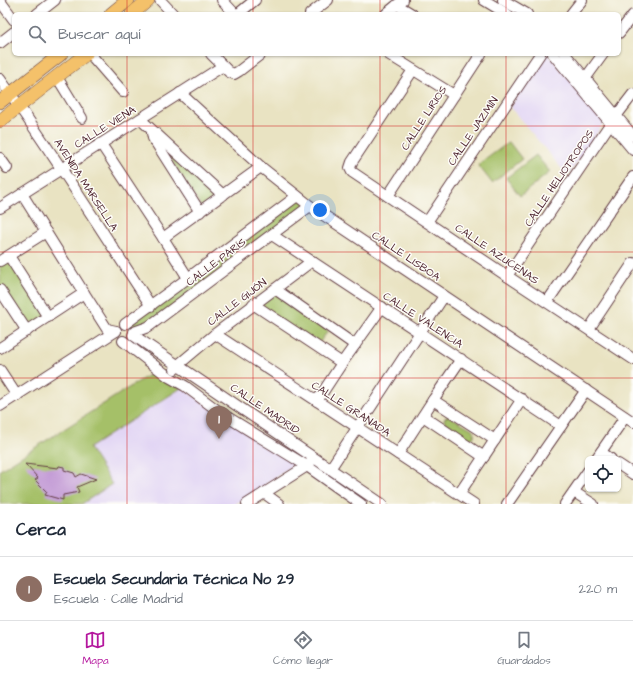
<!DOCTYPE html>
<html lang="es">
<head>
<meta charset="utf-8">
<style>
	body { margin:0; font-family:"Architects Daughter",sans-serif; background:#f2f2f3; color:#1f2937 }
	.controls { position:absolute; right:12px; bottom:12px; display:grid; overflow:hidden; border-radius:6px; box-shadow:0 1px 3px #0004 }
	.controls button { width:36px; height:36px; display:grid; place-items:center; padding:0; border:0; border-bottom:1px solid #e0e1e3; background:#fff; color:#1f2937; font:20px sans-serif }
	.you { position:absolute; left:320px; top:210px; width:14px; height:14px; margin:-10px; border:3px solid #fff; border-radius:50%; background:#1a73e8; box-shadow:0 0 0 6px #1a73e833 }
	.badge { display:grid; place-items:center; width:26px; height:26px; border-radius:50%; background:#b5179e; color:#fff; font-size:13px; font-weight:700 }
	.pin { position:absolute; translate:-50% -33px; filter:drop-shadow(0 1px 2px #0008) }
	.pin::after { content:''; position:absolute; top:21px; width:14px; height:12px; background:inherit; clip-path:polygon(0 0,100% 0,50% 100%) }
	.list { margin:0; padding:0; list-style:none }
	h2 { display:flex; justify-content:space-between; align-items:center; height:52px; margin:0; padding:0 16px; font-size:17px }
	h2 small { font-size:13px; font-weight:400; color:#747a83 }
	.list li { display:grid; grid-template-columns:26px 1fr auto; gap:12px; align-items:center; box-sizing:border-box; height:64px; padding:0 16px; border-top:1px solid #e0e1e3 }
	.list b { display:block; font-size:15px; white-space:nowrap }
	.list p { margin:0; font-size:13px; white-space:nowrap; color:#747a83 }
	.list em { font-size:13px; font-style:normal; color:#747a83 }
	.icon { flex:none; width:22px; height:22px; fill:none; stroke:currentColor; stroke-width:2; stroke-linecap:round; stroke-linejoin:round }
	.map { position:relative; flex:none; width:633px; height:504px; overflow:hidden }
	.search { position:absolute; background:#fff; box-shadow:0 1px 3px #0004; left:12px; right:12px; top:12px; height:44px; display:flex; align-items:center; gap:10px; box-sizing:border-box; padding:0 14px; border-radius:6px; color:#747a83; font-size:15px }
	.sheet { height:116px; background:#fff }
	nav { display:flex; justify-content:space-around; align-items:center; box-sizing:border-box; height:56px; border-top:1px solid #e0e1e3; background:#fff; font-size:11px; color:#747a83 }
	nav a { display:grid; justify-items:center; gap:2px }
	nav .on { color:#b5179e }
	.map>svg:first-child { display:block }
</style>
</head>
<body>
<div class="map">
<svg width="633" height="504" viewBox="0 0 633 504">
	<rect width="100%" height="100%" fill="#fdfcf7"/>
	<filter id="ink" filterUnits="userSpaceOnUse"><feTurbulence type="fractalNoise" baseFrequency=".025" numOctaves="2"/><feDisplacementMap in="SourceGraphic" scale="8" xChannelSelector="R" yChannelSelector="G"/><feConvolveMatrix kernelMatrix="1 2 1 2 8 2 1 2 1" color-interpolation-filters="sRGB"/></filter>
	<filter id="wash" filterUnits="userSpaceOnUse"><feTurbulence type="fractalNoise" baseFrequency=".012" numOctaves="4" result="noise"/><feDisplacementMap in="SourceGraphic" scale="16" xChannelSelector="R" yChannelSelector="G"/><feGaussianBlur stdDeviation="0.9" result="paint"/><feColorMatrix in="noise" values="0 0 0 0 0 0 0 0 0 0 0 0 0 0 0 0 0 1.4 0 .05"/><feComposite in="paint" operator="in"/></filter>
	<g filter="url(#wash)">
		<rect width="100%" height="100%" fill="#e9e3c2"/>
		<g fill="#e1d4f4">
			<path d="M 545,54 L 548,54 L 605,121 L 568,176 L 510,107 Z"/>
			<path d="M 182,388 L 294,464 L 261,488 L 235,504 L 82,504 L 112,484 L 89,448 Z"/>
		</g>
		<g fill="#a5c067" stroke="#787049">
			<path d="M 156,137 L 219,195 L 202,208 Z"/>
			<path d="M 509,142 L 522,159 L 492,183 L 478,165 Z"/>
			<path d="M 536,155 L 550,172 L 520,196 L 506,178 Z"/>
			<path d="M 297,196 L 310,206 L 139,331 L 129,325 Z"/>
			<path d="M 9,256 L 48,317 L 27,331 L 0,290 L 0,261 Z"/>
			<path d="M 274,289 L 328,331 L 317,346 L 254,305 Z"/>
			<path d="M 155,371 L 181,388 L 89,448 L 112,484 L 82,504 L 0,504 L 0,470 Z"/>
			<path d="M 449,416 L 472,429 L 475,433 L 473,438 L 467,439 L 444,421 L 444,419 L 446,417 Z"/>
		</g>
		<g id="blocks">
			<path fill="#c29ad5" d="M 25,464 L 58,468 L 59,466 L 64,467 L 64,470 L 74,473 L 76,477 L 81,474 L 96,479 L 77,487 L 79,492 L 63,495 L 63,500 L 45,495 L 47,492 L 35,480 L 38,478 Z"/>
		</g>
	</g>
	<g filter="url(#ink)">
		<use href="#blocks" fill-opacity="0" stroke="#623c42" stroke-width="1"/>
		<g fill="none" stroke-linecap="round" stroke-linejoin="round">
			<defs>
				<g id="minor">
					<path d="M 160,0 L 173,14"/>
					<path d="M 222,0 L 235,14"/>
					<path d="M 484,0 L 507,14"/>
					<path d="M 503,0 L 527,14"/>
					<path d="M 0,1 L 14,20"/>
					<path d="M 397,5 L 412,14"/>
					<path d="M 37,14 L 55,0"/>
					<path d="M 238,14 L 255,0"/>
					<path d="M 310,14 L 328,0"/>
					<path d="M 386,14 L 403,0"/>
					<path d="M 571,14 L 582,0"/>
					<path d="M 619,33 L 633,15"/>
					<path d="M 0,43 L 14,32"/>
					<path d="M 90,54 L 123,92"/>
					<path d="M 211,54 L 229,72 L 234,74 L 239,71 L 261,54"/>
					<path d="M 388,54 L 454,95"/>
					<path d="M 553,54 L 633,150"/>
					<path d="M 565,54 L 633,136"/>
					<path d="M 413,70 L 352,162 L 350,168 L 352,172 L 507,276 L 633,359"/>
					<path d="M 57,77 L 82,118"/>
					<path d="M 0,79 C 53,153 101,230 151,306"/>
					<path d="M 582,83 L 603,54"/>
					<path d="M 180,93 L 261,167 L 310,206 L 633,422"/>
					<path d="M 140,119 L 223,195"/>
					<path d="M 152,133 L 153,138 L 200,212"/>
					<path d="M 101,144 L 163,238 L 188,278"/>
					<path d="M 0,158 L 7,168"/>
					<path d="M 22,194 L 84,293 L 107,329 L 116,331"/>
					<path d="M 388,196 L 481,54"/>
					<path d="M 0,208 L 223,66"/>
					<path d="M 427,222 L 540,54"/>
					<path d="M 272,235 L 561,426"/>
					<path d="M 163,238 L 261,167"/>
					<path d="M 9,256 L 48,317"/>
					<path d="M 0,261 L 46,232"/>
					<path d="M 507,276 L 610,124 L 633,94"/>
					<path d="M 275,289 L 355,345"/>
					<path d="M 0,290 L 27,331"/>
					<path d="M 547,302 L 633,177"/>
					<path d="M 253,304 L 342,363"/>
					<path d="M 125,324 L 188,278 L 297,196"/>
					<path d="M 589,329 L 633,263"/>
					<path d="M 134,332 L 148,327 L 310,206"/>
					<path d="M 215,334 L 474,504"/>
					<path d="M 133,335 L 382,504"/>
					<path d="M 123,341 L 169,377 L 185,386 L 221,413 L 307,466 L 361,504"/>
					<path d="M 0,348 L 84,293"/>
					<path d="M 175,369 L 178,365 L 215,334 L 312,261"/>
					<path d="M 0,370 L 17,396"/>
					<path d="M 433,400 L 495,440"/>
					<path d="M 317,401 L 342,363 L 382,307"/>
					<path d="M 0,406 L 116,331"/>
					<path d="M 423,416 L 484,457"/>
					<path d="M 601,452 L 611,459"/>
					<path d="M 398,454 L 433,400 L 461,359"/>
					<path d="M 596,459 L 625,417"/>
					<path d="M 618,464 L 633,474"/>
					<path d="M 330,469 L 444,296"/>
					<path d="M 574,492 L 593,504"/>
					<path d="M 264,493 L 279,504"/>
					<path d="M 459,494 L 522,399"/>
					<path d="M 247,504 L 307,466 L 310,463"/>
					<path d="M 507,504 L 586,390"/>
					<path d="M 565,504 L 588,471"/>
				</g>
				<g id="major">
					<path d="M 111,14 L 128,0"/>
					<path d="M 132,14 L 148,0"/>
					<path d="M 0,102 L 61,54"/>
					<path d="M 0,121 L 86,54"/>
				</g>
			</defs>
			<use href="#minor" stroke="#623c42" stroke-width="12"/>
			<use href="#major" stroke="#623c42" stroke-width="14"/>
			<use href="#minor" stroke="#fff" stroke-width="10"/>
			<use href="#major" stroke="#f4c16a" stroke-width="13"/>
		</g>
	</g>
	<path fill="none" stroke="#d62828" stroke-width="1" stroke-opacity="0.55" d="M 127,0 L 127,14M 253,0 L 253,14M 380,0 L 380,14M 506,0 L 506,14M 127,54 L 127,504M 253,54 L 253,504M 380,54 L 380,504M 506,54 L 506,504M 0,126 L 633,126M 0,252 L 633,252M 0,378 L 633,378"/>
	<g text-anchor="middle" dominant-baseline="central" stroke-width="3" stroke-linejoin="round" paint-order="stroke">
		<g font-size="11" fill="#4a1f2b" stroke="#fdfcf7">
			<text transform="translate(424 118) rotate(-57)">CALLE LIRIOS</text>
			<text transform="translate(105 127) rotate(-32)">CALLE VIENA</text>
			<text transform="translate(473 131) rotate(-56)">CALLE JAZMÍN</text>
			<text transform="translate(559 178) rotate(-56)">CALLE HELIOTROPOS</text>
			<text transform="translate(86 185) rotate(57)">AVENIDA MARSELLA</text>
			<text transform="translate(497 254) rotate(34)">CALLE AZUCENAS</text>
			<text transform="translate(406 256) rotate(34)">CALLE LISBOA</text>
			<text transform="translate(216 262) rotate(-37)">CALLE PARÍS</text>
			<text transform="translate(237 302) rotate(-37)">CALLE GIJÓN</text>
			<text transform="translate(423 320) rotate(33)">CALLE VALENCIA</text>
			<text transform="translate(265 409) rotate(34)">CALLE MADRID</text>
			<text transform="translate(351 409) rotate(33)">CALLE GRANADA</text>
		</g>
	</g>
</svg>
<div class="controls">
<button><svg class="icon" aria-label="locate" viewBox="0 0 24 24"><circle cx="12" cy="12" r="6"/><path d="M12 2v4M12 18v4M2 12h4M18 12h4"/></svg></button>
</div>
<div class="you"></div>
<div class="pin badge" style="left:219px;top:439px;background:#8d6e63">1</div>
<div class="search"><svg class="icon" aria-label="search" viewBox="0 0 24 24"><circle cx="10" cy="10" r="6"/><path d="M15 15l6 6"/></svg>Buscar aquí</div>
</div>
<section class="sheet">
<h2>Cerca<small></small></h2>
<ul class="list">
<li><span class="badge" style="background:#8d6e63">1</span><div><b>Escuela Secundaria Técnica No 29</b><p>Escuela · Calle Madrid</p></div><em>220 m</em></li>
</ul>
</section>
<nav>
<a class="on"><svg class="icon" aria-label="map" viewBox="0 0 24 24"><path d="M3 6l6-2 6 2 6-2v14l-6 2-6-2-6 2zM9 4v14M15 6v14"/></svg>Mapa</a>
<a><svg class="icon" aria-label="directions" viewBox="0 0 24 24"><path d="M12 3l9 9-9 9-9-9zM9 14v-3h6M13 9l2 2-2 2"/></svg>Cómo llegar</a>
<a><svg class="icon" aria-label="saved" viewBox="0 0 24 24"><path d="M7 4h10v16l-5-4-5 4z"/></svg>Guardados</a>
</nav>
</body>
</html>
